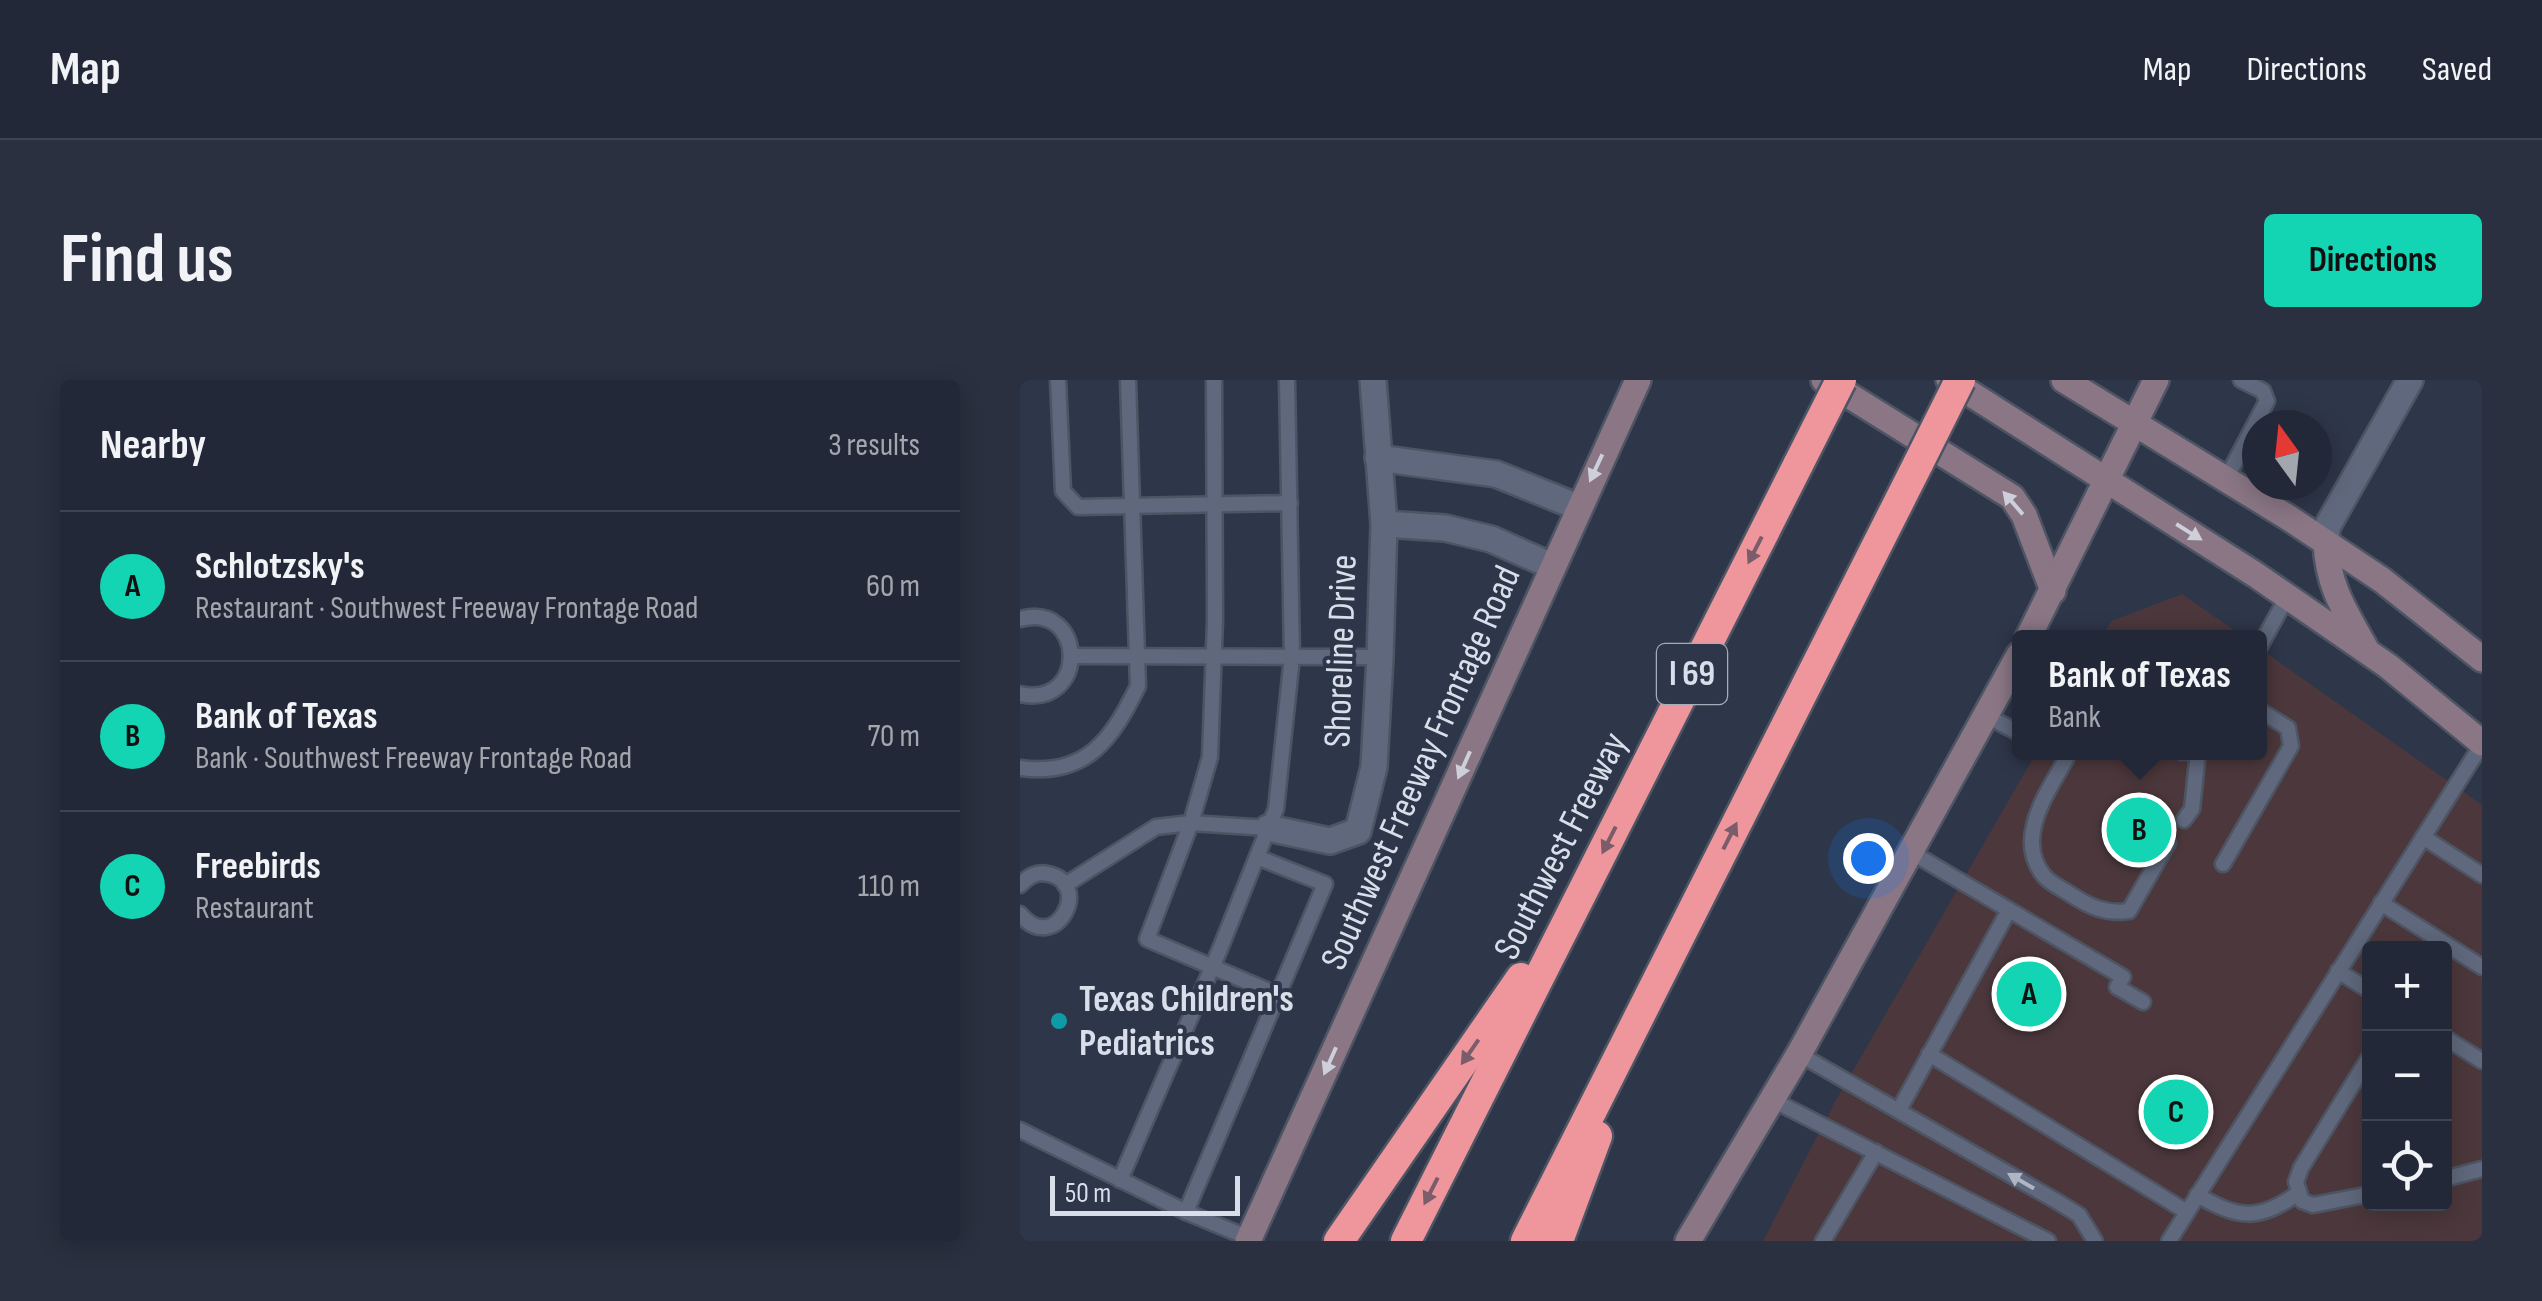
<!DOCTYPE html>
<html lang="en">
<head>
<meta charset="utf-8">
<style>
	body { margin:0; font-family:"Sofia Sans Condensed",sans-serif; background:#2a303f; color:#f1f3f6 }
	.controls { position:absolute; right:30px; bottom:30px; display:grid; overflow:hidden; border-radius:10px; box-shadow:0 5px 25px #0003 }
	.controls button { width:90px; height:90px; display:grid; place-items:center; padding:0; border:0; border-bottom:2px solid #3f4452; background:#222837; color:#f1f3f6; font:50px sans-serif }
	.compass { position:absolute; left:1222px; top:30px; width:90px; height:90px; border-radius:50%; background:#222837; box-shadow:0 5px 25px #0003; rotate:345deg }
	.scale { position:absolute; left:30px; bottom:25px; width:190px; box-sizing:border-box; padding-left:10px; border:5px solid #d9dfea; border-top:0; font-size:28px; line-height:35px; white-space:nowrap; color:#d9dfea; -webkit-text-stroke:8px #2e3649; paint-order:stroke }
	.you { position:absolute; left:848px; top:478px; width:35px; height:35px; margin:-25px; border:8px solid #fff; border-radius:50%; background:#1a73e8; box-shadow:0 0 0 15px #1a73e833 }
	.badge { display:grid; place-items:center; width:65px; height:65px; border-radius:50%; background:#13d5b3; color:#111; font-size:32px; font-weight:700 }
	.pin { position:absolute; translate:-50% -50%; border:5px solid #fff; box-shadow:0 2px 10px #0006 }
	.popup { position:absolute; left:992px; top:250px; width:255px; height:130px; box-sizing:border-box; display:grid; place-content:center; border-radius:10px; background:#222837; filter:drop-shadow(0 2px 8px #0005); font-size:32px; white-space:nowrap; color:#a2a6ad }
	.popup b { font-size:38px; color:#f1f3f6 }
	.popup::after { content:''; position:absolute; left:50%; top:100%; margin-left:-20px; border:20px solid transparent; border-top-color:#222837 }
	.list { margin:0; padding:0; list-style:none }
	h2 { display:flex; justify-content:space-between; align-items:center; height:130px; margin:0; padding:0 40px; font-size:42px }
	h2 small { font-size:32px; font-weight:400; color:#a2a6ad }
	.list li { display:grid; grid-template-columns:65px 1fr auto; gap:30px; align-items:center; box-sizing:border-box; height:150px; padding:0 40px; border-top:2px solid #3f4452 }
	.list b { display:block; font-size:38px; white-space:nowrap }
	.list p { margin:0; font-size:32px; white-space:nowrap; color:#a2a6ad }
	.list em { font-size:32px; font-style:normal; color:#a2a6ad }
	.icon { flex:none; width:55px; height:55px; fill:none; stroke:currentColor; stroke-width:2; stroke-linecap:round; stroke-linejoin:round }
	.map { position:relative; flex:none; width:1462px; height:861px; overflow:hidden; border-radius:10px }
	header { display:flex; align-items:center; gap:60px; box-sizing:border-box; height:140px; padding:0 50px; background:#222837; border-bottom:2px solid #3f4452 }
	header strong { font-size:48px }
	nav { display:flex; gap:55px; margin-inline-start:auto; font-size:35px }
	.intro { display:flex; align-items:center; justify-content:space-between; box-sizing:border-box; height:240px; padding:0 60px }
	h1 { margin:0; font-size:70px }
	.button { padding:25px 45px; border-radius:10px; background:#13d5b3; color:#111; font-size:35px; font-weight:700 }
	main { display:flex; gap:60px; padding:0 60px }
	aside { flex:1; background:#222837; border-radius:10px; box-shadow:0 5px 25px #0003 }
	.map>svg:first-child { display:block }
</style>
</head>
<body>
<header>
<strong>Map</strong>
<nav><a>Map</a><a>Directions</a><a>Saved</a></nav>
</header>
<div class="intro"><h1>Find us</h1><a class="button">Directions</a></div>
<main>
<aside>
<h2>Nearby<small>3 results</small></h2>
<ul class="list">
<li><span class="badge">A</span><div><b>Schlotzsky's</b><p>Restaurant · Southwest Freeway Frontage Road</p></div><em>60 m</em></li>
<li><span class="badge">B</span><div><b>Bank of Texas</b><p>Bank · Southwest Freeway Frontage Road</p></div><em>70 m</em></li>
<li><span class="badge">C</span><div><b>Freebirds</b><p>Restaurant</p></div><em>110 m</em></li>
</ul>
</aside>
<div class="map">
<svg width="1462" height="861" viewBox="0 0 1462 861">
	<rect width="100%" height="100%" fill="#2e3649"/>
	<g fill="#4c383c" fill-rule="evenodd">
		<path d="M 1162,214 L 1224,257 L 1082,257 L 1092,241 Z"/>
		<path d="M 1239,268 L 1462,425 L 1462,861 L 743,861 L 815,722 L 1016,373 L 1239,372 ZM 1350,568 L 1424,568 L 1424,824 L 1350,824 Z"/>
	</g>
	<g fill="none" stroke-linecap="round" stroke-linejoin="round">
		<defs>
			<g id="lane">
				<path d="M 38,0 L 43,111 L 58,127 L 270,123"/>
				<path d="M 194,0 L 195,240 L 190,377 L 171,443 L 127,559 L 258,615"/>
				<path d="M 1206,99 L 1247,21 L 1243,11 L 1221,0"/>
				<path d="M 0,239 C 66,221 69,329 0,314"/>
				<path d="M 1239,268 L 1267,217"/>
				<path d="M 52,276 L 360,277"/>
				<path d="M 967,336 L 999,353"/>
				<path d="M 1162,372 L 1168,372"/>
				<path d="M 1046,379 C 1027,413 994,459 1024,496 C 1030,503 1042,509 1050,514 C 1070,527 1085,534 1109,531 L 1148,463"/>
				<path d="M 0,388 C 67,397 92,359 118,306 L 108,0"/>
				<path d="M 1164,440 L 1172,429 L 1178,372"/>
				<path d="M 1403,457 L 1462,495"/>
				<path d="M 889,471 L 1103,597 L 1097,607 L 1123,622"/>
				<path d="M 1203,484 L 1271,366 L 1268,348 L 1239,330"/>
				<path d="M 0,505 C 8,497 16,491 28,494 C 74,503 35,577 0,534"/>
				<path d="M 45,505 L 136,447 L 171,443 L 248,448"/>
				<path d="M 1361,523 L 1462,587"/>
				<path d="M 1318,591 L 1350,611"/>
				<path d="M 1424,657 L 1462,681"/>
				<path d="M 779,674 L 1038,822 L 1059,835 L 1075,861"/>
				<path d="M 909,674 L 1167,832"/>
				<path d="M 1350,676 L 1281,788 L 1276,802 L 1282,821 L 1293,825 L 1350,814"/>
				<path d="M 751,719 L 1028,861"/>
				<path d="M 879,730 L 989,530"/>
				<path d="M 0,750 L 166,832 L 229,858"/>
				<path d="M 1424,799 L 1462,789"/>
				<path d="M 100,800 L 200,569 L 256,429 L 272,277 L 267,0"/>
				<path d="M 1177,815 C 1218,838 1237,842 1277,814"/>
				<path d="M 166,832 L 305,504 L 237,477"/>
				<path d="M 803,861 L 856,772"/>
				<path d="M 1149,861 L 1462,364"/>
			</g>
			<g id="street">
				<path d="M 358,78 L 476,94 L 558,127"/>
				<path d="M 364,144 L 425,148 L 471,159 L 532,186"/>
				<path d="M 1306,163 L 1307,147 L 1390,0"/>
				<path d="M 248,448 L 310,461 L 338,451 L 354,387 L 360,277 L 364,144 L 353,0"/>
			</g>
			<g id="secondary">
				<path d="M 804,0 L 992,117 L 1004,135 L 1033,211"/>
				<path d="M 929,0 L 1236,195 L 1368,286 L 1462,363"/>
				<path d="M 1044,0 L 1269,138 L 1362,200 L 1462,279"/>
				<path d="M 1306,163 C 1308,207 1325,231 1346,269"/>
				<path d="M 1008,258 L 1136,0"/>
				<path d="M 228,861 L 618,0"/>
				<path d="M 668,861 L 779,674 L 999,275"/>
			</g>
			<g id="highway">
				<path d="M 319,861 L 501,598"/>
				<path d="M 386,861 L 779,83"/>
				<path d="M 506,861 L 899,82"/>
				<path d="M 538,861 L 577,756"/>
			</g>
		</defs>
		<use href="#lane" stroke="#4d5463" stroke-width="19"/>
		<use href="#street" stroke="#4d5463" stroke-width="30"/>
		<use href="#secondary" stroke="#4d5463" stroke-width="30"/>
		<use href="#highway" stroke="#4d5463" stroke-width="35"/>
		<use href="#lane" stroke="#5f687c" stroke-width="14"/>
		<use href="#street" stroke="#5f687c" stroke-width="25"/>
		<use href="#secondary" stroke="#8a7685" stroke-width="25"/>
		<use href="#highway" stroke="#ee969b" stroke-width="30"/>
		<defs>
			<g id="highway-bridge">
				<path d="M 899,82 L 940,0"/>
				<path d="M 779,83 L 821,0"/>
			</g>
		</defs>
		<use href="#highway-bridge" stroke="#4d5463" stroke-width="35" stroke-linecap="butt"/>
		<use href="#highway-bridge" stroke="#ee969b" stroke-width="30"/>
	</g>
	<defs><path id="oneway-solid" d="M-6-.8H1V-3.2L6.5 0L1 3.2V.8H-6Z" transform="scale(2.5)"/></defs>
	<g fill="#cdcfdb">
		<use href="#oneway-solid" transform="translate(576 88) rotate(115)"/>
		<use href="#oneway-solid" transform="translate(993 123) rotate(-131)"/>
		<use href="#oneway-solid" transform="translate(1169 152) rotate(32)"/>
		<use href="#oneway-solid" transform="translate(444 385) rotate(114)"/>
		<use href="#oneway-solid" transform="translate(310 681) rotate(114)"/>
	</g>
	<g fill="#7b5c6a">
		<use href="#oneway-solid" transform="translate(735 170) rotate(117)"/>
		<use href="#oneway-solid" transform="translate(710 456) rotate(-63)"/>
		<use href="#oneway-solid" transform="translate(589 460) rotate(117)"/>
		<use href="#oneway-solid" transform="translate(450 672) rotate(125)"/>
		<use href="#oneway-solid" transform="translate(411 811) rotate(117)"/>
	</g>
	<use fill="#aeb5c4" href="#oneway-solid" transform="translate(1001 801) rotate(-150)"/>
	<circle fill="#0f9aa8" stroke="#2e3649" stroke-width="4" cx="39" cy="641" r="10"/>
	<g text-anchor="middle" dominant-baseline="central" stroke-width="8" stroke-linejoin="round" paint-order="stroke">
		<rect fill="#2e3649" stroke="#a6acba" stroke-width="2.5" x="637" y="264" width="70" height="60" rx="8"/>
		<g font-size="35" font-weight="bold" fill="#d9dfea">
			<text x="672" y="294">I 69</text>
		</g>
		<g font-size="38" fill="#d9dfea" stroke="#2e3649">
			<text transform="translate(321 271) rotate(-88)">Shoreline Drive</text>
			<text transform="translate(401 388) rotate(-66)">Southwest Freeway Frontage Road</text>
			<text transform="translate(541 466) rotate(-63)">Southwest Freeway</text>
		</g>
		<g font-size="38" font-weight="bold" fill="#d9dfea" stroke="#2e3649" text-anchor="start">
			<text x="59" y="619">Texas Children's<tspan x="59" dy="44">Pediatrics</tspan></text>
		</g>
	</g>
</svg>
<div class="controls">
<button>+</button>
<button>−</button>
<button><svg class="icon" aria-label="locate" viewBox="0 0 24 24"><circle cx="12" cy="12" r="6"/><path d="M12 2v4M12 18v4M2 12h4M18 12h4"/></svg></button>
</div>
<svg class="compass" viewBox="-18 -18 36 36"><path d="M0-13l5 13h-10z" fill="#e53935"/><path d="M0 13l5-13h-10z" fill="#a2a6ad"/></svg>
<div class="scale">50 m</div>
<div class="you"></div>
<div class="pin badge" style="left:1009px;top:614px">A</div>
<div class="pin badge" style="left:1119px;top:450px">B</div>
<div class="popup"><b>Bank of Texas</b>Bank</div>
<div class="pin badge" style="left:1156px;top:732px">C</div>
</div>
</main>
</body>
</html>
